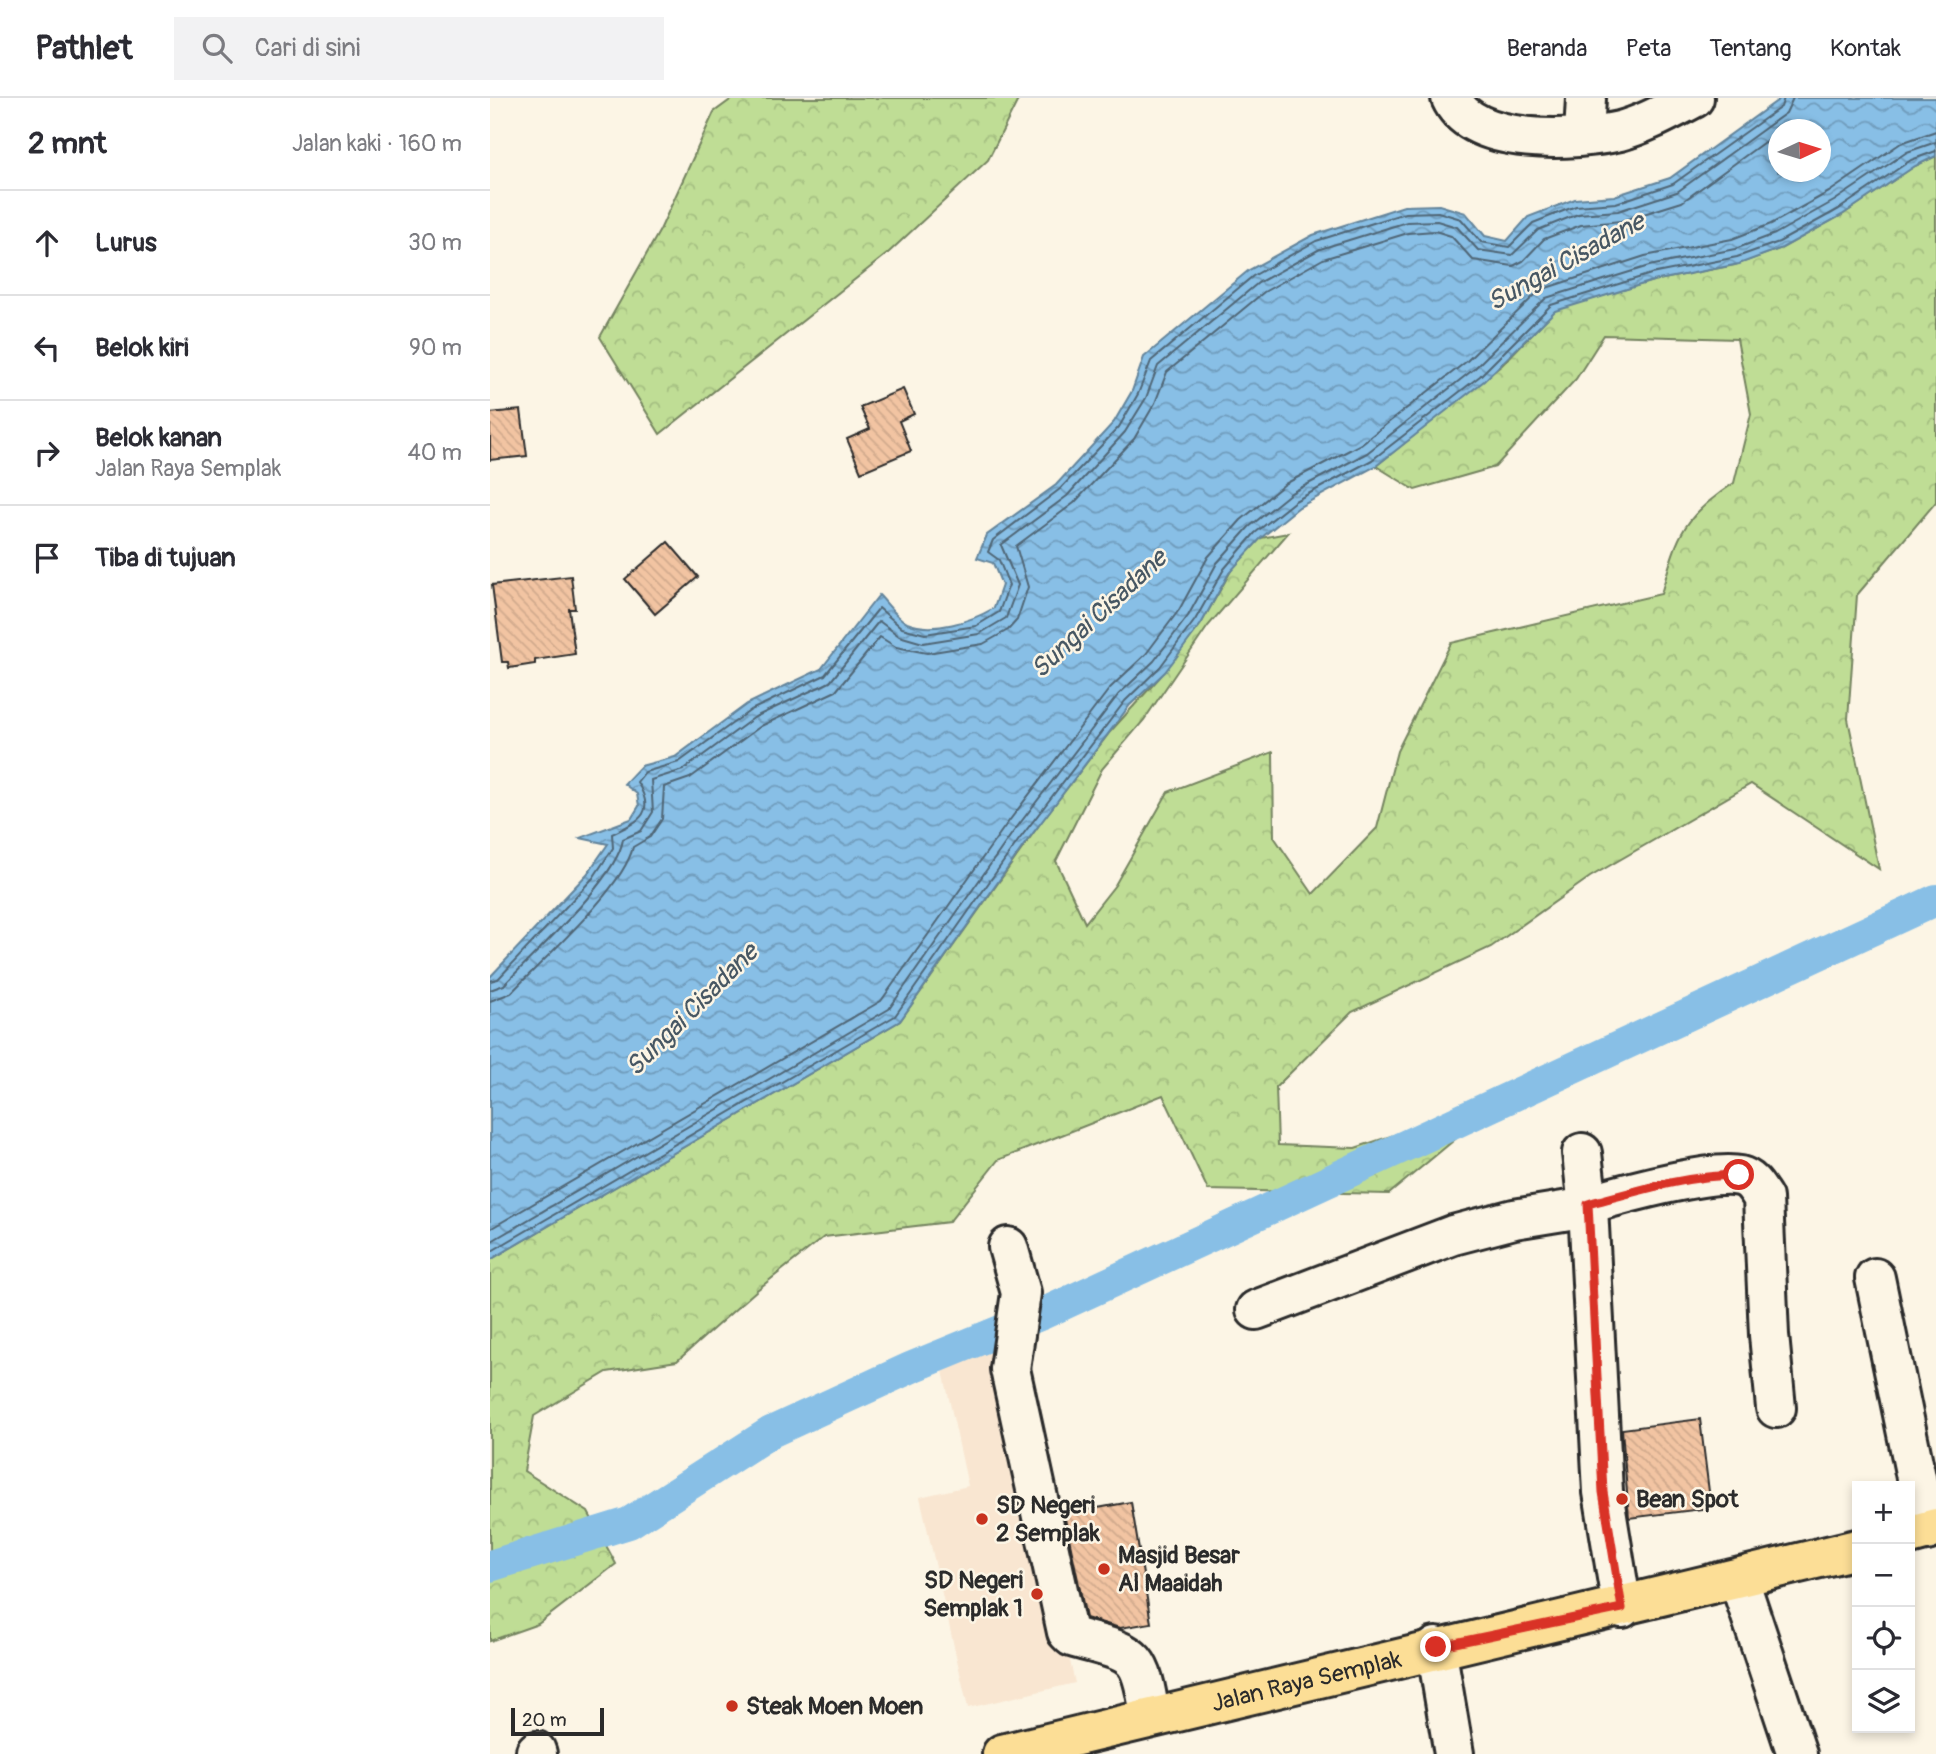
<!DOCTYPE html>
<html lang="id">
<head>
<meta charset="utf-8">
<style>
	body { margin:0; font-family:Pangolin,sans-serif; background:#f2f2f3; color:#2b2b33 }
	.controls { position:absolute; right:21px; bottom:21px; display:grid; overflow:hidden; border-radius:0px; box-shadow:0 4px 10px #0003 }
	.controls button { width:63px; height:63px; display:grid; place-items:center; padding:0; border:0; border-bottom:2px solid #e1e1e2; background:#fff; color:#2b2b33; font:35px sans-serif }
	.compass { position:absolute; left:1278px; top:21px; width:63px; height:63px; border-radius:50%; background:#fff; box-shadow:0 4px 10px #0003; rotate:86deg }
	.scale { position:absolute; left:21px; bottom:18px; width:93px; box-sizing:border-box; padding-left:7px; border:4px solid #2b2b2b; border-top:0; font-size:19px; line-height:24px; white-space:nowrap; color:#2b2b2b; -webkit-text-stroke:5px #fcf5e5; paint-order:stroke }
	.stop { position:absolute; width:21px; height:21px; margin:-16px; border:5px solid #d93025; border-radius:50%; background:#fff }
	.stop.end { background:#d93025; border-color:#fff; box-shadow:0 2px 7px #0008 }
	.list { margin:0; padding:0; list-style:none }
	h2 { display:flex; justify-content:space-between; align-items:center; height:91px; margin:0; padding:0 28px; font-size:30px }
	h2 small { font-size:23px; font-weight:400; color:#7c7c81 }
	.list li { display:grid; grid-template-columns:46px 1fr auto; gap:21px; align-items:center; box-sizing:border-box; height:105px; padding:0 28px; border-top:2px solid #e1e1e2 }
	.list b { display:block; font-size:26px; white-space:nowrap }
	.list p { margin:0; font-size:23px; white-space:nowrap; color:#7c7c81 }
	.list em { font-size:23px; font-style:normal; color:#7c7c81 }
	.icon { flex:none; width:38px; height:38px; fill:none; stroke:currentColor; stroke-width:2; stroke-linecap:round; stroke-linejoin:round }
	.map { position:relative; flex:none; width:1446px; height:1656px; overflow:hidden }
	header { display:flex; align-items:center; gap:42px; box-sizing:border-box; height:98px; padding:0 35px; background:#fff; border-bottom:2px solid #e1e1e2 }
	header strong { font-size:33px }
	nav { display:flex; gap:38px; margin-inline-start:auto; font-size:24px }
	.search { width:490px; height:63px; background:#f2f2f3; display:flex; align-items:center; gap:18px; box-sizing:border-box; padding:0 24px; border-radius:0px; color:#7c7c81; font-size:26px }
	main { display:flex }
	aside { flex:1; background:#fff }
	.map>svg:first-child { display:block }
</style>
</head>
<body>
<header>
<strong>Pathlet</strong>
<div class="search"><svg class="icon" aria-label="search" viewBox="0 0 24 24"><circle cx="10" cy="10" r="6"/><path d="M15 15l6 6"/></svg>Cari di sini</div>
<nav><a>Beranda</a><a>Peta</a><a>Tentang</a><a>Kontak</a></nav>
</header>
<main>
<aside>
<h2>2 mnt<small>Jalan kaki · 160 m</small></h2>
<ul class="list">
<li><svg class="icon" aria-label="ahead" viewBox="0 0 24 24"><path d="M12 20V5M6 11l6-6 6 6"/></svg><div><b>Lurus</b></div><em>30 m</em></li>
<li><svg class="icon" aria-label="left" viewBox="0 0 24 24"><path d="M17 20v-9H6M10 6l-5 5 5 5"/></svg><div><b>Belok kiri</b></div><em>90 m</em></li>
<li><svg class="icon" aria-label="right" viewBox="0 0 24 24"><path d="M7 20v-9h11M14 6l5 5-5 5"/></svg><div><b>Belok kanan</b><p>Jalan Raya Semplak</p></div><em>40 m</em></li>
<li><svg class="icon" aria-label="arrive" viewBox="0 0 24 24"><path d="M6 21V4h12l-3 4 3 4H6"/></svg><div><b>Tiba di tujuan</b></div></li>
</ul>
</aside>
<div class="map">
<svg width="1446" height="1656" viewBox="0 0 1446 1656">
	<defs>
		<pattern id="forest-crowns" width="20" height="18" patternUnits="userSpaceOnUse" patternTransform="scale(1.75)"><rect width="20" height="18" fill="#bfdd95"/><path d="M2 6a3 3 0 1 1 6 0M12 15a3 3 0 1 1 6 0" fill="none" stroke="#a4be81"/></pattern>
		<pattern id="water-waves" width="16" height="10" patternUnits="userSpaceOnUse" patternTransform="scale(1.75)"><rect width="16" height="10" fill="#88bfe6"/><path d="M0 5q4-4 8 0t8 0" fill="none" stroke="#6f9bbb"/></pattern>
		<pattern id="building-back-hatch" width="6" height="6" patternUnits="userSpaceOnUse" patternTransform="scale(1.75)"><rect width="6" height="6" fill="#f2c4a2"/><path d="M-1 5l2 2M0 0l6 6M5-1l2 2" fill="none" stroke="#d0a98c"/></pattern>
	</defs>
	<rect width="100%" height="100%" fill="#fcf5e5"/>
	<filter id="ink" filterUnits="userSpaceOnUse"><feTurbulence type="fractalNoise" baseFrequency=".0143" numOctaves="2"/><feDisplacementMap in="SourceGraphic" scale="14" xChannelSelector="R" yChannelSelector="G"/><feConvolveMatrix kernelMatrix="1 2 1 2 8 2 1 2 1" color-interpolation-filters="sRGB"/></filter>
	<g filter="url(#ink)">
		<path fill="#f9e6d1" d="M 508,1246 L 585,1585 L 478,1610 L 430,1399 L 478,1388 L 450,1259 Z"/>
		<g fill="url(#forest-crowns)" stroke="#758460" stroke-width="2">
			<path d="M 243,0 L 529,0 L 498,62 L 397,156 L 170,336 L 110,239 L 170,132 L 224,14 Z"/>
			<path d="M 1446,58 L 1446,404 L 1367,497 L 1358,621 L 1389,771 L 1261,686 L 1100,779 L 1001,849 L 862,914 L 786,989 L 788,1047 L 865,1050 L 1015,1000 L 899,1096 L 718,1092 L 673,997 L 508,1062 L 459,1124 L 334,1139 L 267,1192 L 187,1263 L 117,1274 L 44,1318 L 34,1373 L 98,1414 L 126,1466 L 48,1526 L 0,1543 L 0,1162 L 410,923 L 552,723 L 620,634 L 670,579 L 711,526 L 742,471 L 771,440 L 798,435 L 718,528 L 654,622 L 612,671 L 566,763 L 595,825 L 625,787 L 678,694 L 783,654 L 784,739 L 823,796 L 887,730 L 907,653 L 961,545 L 1171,496 C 1188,437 1191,420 1244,385 L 1261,316 L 1247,241 L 1114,237 L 1086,281 L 1005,369 L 925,392 L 886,368 L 1012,267 L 1065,212 L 1163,183 L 1245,167 L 1292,150 L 1352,117 L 1425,68 Z"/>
		</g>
		<path fill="url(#water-waves)" stroke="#63849b" stroke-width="2" fill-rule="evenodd" d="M 1291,0 L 1446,0 L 1446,58 L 1425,68 L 1352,117 L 1292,150 L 1249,166 L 1163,183 L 1065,213 L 994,283 L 886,368 L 809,409 L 771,440 L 739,475 L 711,526 L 675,574 L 640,607 L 534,747 L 410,923 L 0,1162 L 0,879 L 97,776 L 118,746 L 90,740 L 141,721 L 149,708 L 147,696 L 134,686 L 151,668 L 185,659 L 257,606 L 331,571 L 389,497 C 397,505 407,520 417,525 C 443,536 482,523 504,510 L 512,487 L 503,465 L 487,460 L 497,437 L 566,387 L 624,324 L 642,293 L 654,259 L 759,172 L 823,137 L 914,108 L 949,107 L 976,115 L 995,138 L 1017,143 L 1038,119 L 1085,101 L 1124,98 L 1180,80 ZM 1288,32 L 1330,32 L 1330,74 L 1288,74 Z"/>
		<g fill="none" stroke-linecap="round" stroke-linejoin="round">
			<g stroke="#506676" stroke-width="2">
				<path d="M 0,883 L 8,881 L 103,780 L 123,750 L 122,736 C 149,723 167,716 147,684 L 155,674 L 189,664 L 261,612 L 335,577 L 389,510 L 412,530 L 435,536 L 486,528 L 509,514 L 519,487 L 509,462 L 498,454 L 503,442 L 570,391 L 629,329 L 648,296 L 661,263 L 763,178 L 826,143 L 915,115 L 948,114 L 971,121 L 991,144 L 1019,149 L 1043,125 L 1086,108 L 1126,105 L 1183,86 L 1291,9 L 1294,0"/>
				<path d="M 0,892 L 14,887 C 43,856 128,780 133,741 L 151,733 L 163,714 L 161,682 L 193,672 L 265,619 L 340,584 L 389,523 L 409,538 L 433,545 L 489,536 L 516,520 L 528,487 L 511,447 L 577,398 L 635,334 L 656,300 L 668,268 L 768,185 L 830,151 L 917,124 L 947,123 L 967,129 L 988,152 L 1022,157 L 1048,132 L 1088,116 L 1128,113 L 1187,94 L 1296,15 L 1303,0"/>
				<path d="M 0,903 L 21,895 C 53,861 133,791 143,749 L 160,739 L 172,721 L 174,689 L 200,680 L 271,628 L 346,593 L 390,539 L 406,549 L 437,555 L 493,546 L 518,532 L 527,522 L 538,489 L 526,448 L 584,405 L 644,341 L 665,305 L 677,274 L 774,194 L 833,161 L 918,135 L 945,133 L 961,138 L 983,162 L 1023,168 L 1033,163 L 1054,141 L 1091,127 L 1131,123 L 1192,104 L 1288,34"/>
				<path d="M 0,1131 L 391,903 L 513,731 L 620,590 L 656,556 L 689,512 L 718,459 L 751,422 L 795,386 L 871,346 L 977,263 L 1050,192 L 1155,158 L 1242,141 L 1281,126 L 1339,94 L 1411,45 L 1446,33"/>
				<path d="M 0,1144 L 399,911 L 521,737 L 628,597 L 664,563 L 698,518 L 727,465 L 759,429 L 801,395 L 877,355 L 984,271 L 1056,200 L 1159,168 L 1245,151 L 1285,136 L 1344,103 L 1417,54 L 1446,44"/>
				<path d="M 0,1154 L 405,918 L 528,743 L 635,603 L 670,569 L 705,522 L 734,471 L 765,435 L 805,403 L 882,362 L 990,278 L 1061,207 L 1161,176 L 1247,159 L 1289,144 L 1349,111 L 1421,62 L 1446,53"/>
			</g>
			<path stroke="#88bfe6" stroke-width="32" d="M 0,1468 L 139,1425 L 281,1334 L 420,1270 L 552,1216 L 1446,802"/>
		</g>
		<g fill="url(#building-back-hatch)" stroke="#2b2b2b" stroke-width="2">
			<path d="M 413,291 L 424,316 L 409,323 L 421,353 L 371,374 L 357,341 L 380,331 L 370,309 Z"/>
			<path d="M 31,312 L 37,358 L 0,362 L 0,315 Z"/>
			<path d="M 178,444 L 208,479 L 165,516 L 135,481 Z"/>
			<path d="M 81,478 L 85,511 L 79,511 L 85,556 L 45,562 L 45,566 L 19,570 L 18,564 L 12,564 L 2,487 Z"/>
			<path d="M 1210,1321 L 1221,1410 L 1139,1420 L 1132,1331 Z"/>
			<path d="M 641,1404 L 661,1525 L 630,1530 L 596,1520 L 574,1416 Z"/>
		</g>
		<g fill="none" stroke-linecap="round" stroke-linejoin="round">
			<defs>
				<g id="minor">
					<path d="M 961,0 C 983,49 1086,43 1130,33 C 1156,26 1180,12 1204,0"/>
					<path d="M 1094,37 L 1096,0"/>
					<path d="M 1092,1055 L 1098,1109 L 1113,1394 L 1132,1510"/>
					<path d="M 1098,1106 C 1129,1097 1221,1071 1250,1078 C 1262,1081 1266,1090 1273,1100 L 1279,1237 L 1286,1310"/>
					<path d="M 518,1149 L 531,1195 L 520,1271 L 577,1534 L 582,1539 C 644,1557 650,1550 660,1618"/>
					<path d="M 1385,1180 L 1437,1433"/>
					<path d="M 766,1212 L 963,1137 L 1024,1121 L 1098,1109"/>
					<path d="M 1249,1482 L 1307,1656"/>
					<path d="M 946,1549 L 964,1656"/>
					<path d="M 46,1653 L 47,1656"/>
				</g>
				<g id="major">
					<path d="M 1420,1437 L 1446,1430"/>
					<path id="s1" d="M 512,1656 L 1367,1451"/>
				</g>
			</defs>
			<use href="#minor" stroke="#2b2b2b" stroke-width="44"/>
			<use href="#major" stroke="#2b2b2b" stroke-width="44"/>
			<use href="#minor" stroke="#fcf5e5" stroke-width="38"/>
			<use href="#major" stroke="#fcde96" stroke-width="38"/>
		</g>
	</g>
	<g fill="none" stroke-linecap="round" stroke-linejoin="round" filter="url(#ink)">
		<path stroke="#d93025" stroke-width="9" d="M 946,1549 L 1132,1510 L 1113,1394 L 1098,1106 C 1147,1093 1198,1077 1249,1077"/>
	</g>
	<g fill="#c8321e" stroke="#fcf5e5" stroke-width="2.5">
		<circle cx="1132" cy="1401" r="7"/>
		<circle cx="492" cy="1421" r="7"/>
		<circle cx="614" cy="1471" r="7"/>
		<circle cx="547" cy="1496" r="7"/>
		<circle cx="242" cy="1608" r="7"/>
	</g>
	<g text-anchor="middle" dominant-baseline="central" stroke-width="5" stroke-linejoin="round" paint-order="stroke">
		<g font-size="24" font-weight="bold" fill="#2b2b2b" stroke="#fcf5e5" text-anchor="start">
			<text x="1146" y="1401">Bean Spot</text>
			<text x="506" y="1407">SD Negeri<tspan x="506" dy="28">2 Semplak</tspan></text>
			<text x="628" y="1457">Masjid Besar<tspan x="628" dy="28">Al Maaidah</tspan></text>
			<text x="533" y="1482" text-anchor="end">SD Negeri<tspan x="533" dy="28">Semplak 1</tspan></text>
			<text x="256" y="1608">Steak Moen Moen</text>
		</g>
		<g font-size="24" fill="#2b2b2b" stroke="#fcf5e5">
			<text stroke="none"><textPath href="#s1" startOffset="313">Jalan Raya Semplak</textPath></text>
		</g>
		<g font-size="26" font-style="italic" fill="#475763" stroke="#fcf5e5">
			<text transform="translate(1076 164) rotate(-29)">Sungai Cisadane</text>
			<text transform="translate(609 516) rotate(-43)">Sungai Cisadane</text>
			<text transform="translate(202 912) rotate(-45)">Sungai Cisadane</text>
		</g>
	</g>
</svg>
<div class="controls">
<button>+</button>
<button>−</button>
<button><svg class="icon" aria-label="locate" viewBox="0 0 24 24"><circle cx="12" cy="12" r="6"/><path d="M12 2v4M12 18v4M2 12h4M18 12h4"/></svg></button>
<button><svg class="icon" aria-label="layers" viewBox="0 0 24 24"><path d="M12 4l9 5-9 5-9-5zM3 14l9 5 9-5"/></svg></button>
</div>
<svg class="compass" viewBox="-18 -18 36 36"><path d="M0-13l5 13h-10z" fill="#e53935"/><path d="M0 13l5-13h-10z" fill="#7c7c81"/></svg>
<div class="scale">20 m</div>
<div class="stop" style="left:1249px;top:1077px"></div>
<div class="stop end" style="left:946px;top:1549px"></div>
</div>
</main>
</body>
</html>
